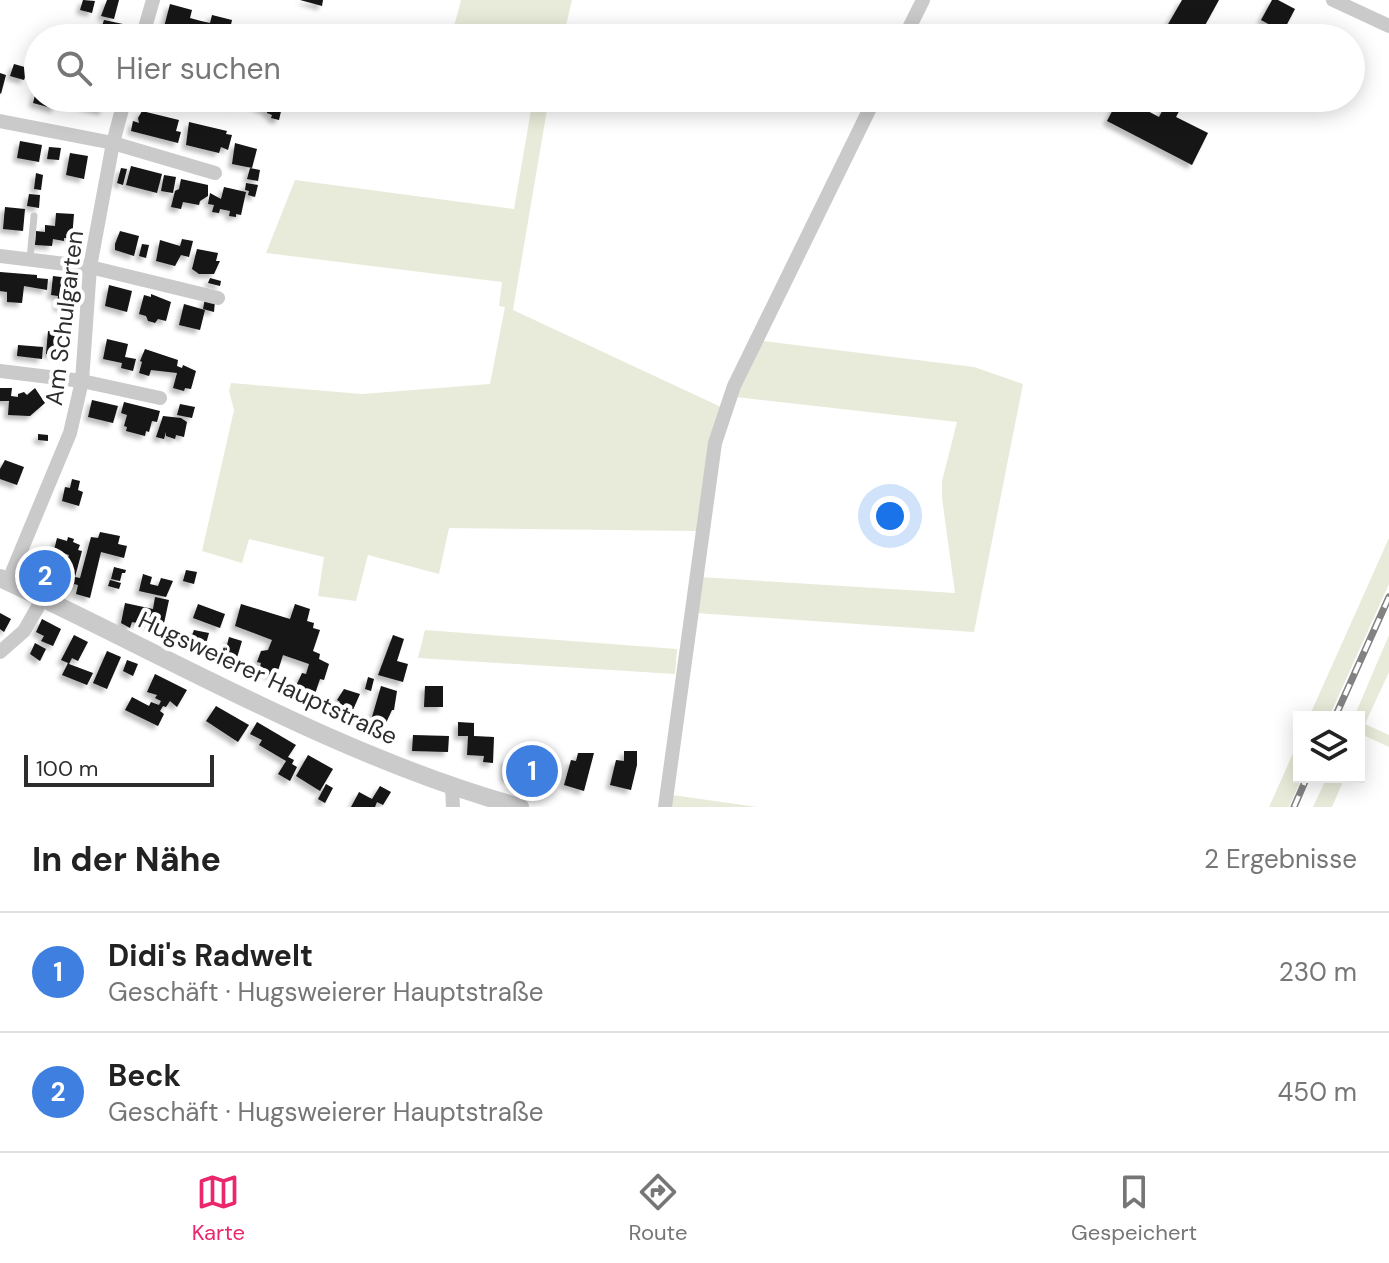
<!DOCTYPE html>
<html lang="de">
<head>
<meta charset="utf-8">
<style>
	body { margin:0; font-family:"DM Sans",sans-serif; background:#f2f2f2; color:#222 }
	.controls { position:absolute; right:24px; bottom:24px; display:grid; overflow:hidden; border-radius:0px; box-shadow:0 4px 20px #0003 }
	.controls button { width:72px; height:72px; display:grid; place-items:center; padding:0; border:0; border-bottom:2px solid #e0e0e0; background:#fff; color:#222; font:40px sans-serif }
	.scale { position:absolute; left:24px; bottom:20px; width:190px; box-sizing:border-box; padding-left:8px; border:4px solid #2d2d2d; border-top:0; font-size:22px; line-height:28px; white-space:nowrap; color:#2d2d2d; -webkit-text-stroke:6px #fff; paint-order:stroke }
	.you { position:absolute; left:890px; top:516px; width:28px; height:28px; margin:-20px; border:6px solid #fff; border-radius:50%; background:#1a73e8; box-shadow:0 0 0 12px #1a73e833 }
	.badge { display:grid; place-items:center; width:52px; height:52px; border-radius:50%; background:#ec266c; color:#fff; font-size:26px; font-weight:700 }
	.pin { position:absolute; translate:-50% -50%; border:4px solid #fff; box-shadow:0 2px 8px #0006 }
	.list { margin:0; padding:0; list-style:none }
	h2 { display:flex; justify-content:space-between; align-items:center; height:104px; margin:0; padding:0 32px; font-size:34px }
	h2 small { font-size:26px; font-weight:400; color:#767676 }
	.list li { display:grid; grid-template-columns:52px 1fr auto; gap:24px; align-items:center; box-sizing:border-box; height:120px; padding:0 32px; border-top:2px solid #e0e0e0 }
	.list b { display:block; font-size:30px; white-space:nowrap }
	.list p { margin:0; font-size:26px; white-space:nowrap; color:#767676 }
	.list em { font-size:26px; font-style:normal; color:#767676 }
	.icon { flex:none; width:44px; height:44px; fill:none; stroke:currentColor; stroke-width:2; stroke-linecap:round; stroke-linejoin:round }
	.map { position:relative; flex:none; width:1389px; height:807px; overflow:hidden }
	.search { position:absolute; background:#fff; box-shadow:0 4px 20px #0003; left:24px; right:24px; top:24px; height:88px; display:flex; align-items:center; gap:20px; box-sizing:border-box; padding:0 28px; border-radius:44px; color:#767676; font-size:30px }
	.sheet { height:344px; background:#fff }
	nav { display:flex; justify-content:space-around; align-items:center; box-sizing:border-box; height:112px; border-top:2px solid #e0e0e0; background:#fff; font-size:22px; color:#767676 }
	nav a { display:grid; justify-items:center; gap:4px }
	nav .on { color:#ec266c }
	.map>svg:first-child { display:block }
</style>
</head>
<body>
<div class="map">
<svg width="1389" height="807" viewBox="0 0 1389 807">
	<defs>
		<filter id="shadow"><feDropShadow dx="-4" dy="4" stdDeviation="2" flood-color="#0004"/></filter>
	</defs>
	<rect width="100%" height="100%" fill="#fff"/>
	<g fill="#e8ebd9">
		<path d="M 461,0 L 572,0 L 563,38 L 451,38 Z"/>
		<path d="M 449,98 L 549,98 L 513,310 L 721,407 L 697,531 L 449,528 L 439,574 L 368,555 L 356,601 L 318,596 L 324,557 L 249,539 L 242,563 L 202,551 L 234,410 L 229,391 L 231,383 L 362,394 L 490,384 L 505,307 L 499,306 L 502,282 L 266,253 L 295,180 L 514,209 L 531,110 Z"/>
		<path d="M 763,341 L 974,367 L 1023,384 L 974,632 L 696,613 L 700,577 L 955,593 L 942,498 L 942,481 L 957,422 L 736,397 Z"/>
		<path d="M 1389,538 L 1389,584 L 1329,717 L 1309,717 Z"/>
		<path d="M 425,630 L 677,649 L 675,674 L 418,658 Z"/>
		<path d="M 1389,635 L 1389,672 L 1365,724 L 1389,735 L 1389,747 L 1363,735 L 1359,744 L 1359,717 L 1354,717 Z"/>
		<path d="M 1299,740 L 1299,777 L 1302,777 L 1289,807 L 1269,807 Z"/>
		<path d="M 1327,777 L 1345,777 L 1332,807 L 1313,807 Z"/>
		<path d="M 672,795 L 757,807 L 671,807 Z"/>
	</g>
	<g fill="#141414" filter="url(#shadow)">
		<path d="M 83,0 L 95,1 L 92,13 L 80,10 Z"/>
		<path d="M 107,0 L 119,0 L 114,19 L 101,16 Z"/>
		<path d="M 300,0 L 323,0 L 322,6 Z"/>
		<path d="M 1182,0 L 1219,0 L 1198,38 L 1188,38 L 1167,26 Z"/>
		<path d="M 1272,0 L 1278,0 L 1295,9 L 1283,32 L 1261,20 Z"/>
		<path d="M 170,4 L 192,10 L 190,18 L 201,21 L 210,23 L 212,15 L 232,20 L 228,38 L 211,38 L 175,26 L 174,30 L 164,27 Z"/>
		<path d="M 104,20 L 123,24 L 119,38 L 98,38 Z"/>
		<path d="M 243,25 L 264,30 L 265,27 L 274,29 L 271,38 L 240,38 Z"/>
		<path d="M 14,64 L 28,68 L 24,80 L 10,76 Z"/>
		<path d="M 0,73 L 6,75 L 1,94 L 0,93 Z"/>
		<path d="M 37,87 L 38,98 L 58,98 L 55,109 L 33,103 Z"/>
		<path d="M 84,98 L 106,98 L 103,111 L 82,106 Z"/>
		<path d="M 227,98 L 245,98 L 244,102 L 238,100 L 236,105 L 226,103 Z"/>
		<path d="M 248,98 L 284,98 L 279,120 L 271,118 L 272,115 L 267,113 L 267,111 L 247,102 Z"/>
		<path d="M 1119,98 L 1147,98 L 1142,108 L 1159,117 L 1169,98 L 1186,98 L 1176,117 L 1208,133 L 1192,165 L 1107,121 Z"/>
		<path d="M 142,111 L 179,120 L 176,131 L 181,132 L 178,143 L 131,131 L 133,121 L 139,123 L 138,118 Z"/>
		<path d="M 189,122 L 227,131 L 226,134 L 232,135 L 228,150 L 221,147 L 219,153 L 186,145 Z"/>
		<path d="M 20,141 L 42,145 L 39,162 L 17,158 Z"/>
		<path d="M 235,143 L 257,149 L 252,168 L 232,164 Z"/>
		<path d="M 49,147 L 61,148 L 59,160 L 47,159 Z"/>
		<path d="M 70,153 L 88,156 L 84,179 L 66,175 Z"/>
		<path d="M 131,166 L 162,174 L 157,193 L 126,185 Z"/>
		<path d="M 121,168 L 127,169 L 123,185 L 117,183 Z"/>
		<path d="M 250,168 L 260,170 L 258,181 L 247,179 Z"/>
		<path d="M 36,173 L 43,175 L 41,190 L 34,189 Z"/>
		<path d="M 164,175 L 176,177 L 173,193 L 161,191 Z"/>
		<path d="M 181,179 L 208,185 L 208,196 L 200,201 L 199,205 L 183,202 L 181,209 L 171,207 L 175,191 L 179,189 Z"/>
		<path d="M 246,183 L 258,185 L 255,197 L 248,195 L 249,191 L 245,190 Z"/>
		<path d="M 224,187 L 246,192 L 241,215 L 236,214 L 236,217 L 229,216 L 230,211 L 220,209 L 219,213 L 212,212 L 214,205 L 208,204 L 210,193 L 221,199 Z"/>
		<path d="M 29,194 L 40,195 L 39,208 L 27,206 Z"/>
		<path d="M 5,207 L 25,209 L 23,231 L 3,229 Z"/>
		<path d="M 56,213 L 74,214 L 72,238 L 64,238 L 64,241 L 53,239 L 52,246 L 35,245 L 36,231 L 45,232 L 45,225 L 55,226 Z"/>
		<path d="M 120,231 L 139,236 L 134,256 L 115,250 L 115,244 Z"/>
		<path d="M 182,239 L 193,241 L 189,257 L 181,255 L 175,266 L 156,261 L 160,240 L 180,246 Z"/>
		<path d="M 142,244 L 149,245 L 146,258 L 139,256 Z"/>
		<path d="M 197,249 L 218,253 L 216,261 L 220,261 L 214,274 L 199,274 L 192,269 Z"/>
		<path d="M 0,272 L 37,275 L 37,278 L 48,279 L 47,290 L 24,286 L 22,303 L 7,302 L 7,292 L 0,291 Z"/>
		<path d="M 53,276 L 69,278 L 68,308 L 57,307 L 58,296 L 51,295 Z"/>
		<path d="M 210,278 L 221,281 L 220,286 L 208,283 Z"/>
		<path d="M 109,285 L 132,291 L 127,312 L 105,306 Z"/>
		<path d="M 151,294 L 171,302 L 166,321 L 158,319 L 155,323 L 152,322 L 148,321 L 146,316 L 139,314 L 144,295 L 151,297 Z"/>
		<path d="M 205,298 L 215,301 L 214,312 L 203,309 Z"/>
		<path d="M 184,304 L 205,310 L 200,330 L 179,325 Z"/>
		<path d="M 48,331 L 65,333 L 63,355 L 46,354 Z"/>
		<path d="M 107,339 L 128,344 L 125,357 L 136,359 L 133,371 L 121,368 L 122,363 L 103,359 Z"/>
		<path d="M 18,345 L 43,347 L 42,359 L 17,356 Z"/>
		<path d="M 145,349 L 178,360 L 177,366 L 182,368 L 183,365 L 196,371 L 191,389 L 185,388 L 184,391 L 173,388 L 177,373 L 151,370 L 149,376 L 139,373 L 142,362 L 140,361 Z"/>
		<path d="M 0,388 L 12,388 L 11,396 L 18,397 L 18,394 L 24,392 L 27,395 L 35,388 L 45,403 L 30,416 L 8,415 L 9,401 L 0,401 Z"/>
		<path d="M 92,400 L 118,406 L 113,423 L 88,417 Z"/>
		<path d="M 124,402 L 160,411 L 157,422 L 152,421 L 149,432 L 146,431 L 145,436 L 126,431 L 127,427 L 124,426 L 127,415 L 121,413 Z"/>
		<path d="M 180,404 L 195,407 L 192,418 L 177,415 Z"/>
		<path d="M 163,416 L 181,418 L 187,422 L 184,437 L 176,435 L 175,439 L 166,436 L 166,432 L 164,439 L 156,437 Z"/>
		<path d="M 38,434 L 48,435 L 48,441 L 38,440 Z"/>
		<path d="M 5,460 L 24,467 L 17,485 L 0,479 L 0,469 Z"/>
		<path d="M 72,479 L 80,481 L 78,490 L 83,492 L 79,506 L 62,501 L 65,487 L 70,488 Z"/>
		<path d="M 100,532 L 120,536 L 118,544 L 127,546 L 124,558 L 101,552 L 90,598 L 76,594 L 78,585 L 74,584 L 72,589 L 41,579 L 46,564 L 64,569 L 69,555 L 54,550 L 57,538 L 67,541 L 68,537 L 74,539 L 73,542 L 80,545 L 78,550 L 82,551 L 75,577 L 80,578 L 91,537 L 98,538 Z"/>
		<path d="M 114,567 L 126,570 L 125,573 L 122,573 L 120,581 L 111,579 Z"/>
		<path d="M 186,570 L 197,572 L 194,584 L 183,581 Z"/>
		<path d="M 143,574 L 152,577 L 150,584 L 158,586 L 161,578 L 173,581 L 166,597 L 139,591 Z"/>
		<path d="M 110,580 L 121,583 L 119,589 L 108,586 Z"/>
		<path d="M 155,597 L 169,600 L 163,628 L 132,622 L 130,628 L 121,623 L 125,603 L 153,609 Z"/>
		<path d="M 198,604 L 225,614 L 220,628 L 193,618 Z"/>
		<path d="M 241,604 L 290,619 L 295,604 L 310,609 L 307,621 L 314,623 L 313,628 L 320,630 L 313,651 L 320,654 L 319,659 L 329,664 L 324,680 L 320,679 L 314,697 L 295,688 L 302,673 L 306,674 L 309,664 L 283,655 L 276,677 L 259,671 L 261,663 L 257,662 L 261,651 L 268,650 L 272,640 L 235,626 Z"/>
		<path d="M 0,613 L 11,619 L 4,632 L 0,629 Z"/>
		<path d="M 42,619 L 61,629 L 53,646 L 41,641 L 44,636 L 36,632 Z"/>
		<path d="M 194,630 L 209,633 L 204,651 L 188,645 Z"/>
		<path d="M 74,635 L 88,642 L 78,661 L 72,658 L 69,664 L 93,673 L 87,685 L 62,675 L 68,663 L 61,660 Z"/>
		<path d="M 393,635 L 404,639 L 397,661 L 408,664 L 403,682 L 378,675 Z"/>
		<path d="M 229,637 L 242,641 L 236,661 L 224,657 Z"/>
		<path d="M 35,643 L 46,649 L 40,661 L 30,654 Z"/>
		<path d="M 107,651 L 121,657 L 107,689 L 93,683 Z"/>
		<path d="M 127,660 L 138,664 L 133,676 L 123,671 Z"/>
		<path d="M 155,674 L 187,690 L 177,707 L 170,701 L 166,707 L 163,706 L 160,711 L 164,714 L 158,726 L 125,710 L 132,697 L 149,706 L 151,702 L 159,705 L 161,701 L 155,698 L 157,695 L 147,692 Z"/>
		<path d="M 368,677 L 374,679 L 371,691 L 365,689 Z"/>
		<path d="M 381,686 L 397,691 L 394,710 L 392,710 L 386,723 L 372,717 Z"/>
		<path d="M 425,686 L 443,686 L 443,707 L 424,707 Z"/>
		<path d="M 344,689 L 360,694 L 352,712 L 339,704 L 340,702 L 337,700 Z"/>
		<path d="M 216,706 L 249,725 L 238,742 L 206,721 Z"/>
		<path d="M 257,722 L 296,745 L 288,757 L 294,760 L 292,764 L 297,767 L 290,781 L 278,774 L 286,761 L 259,745 L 262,740 L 250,734 Z"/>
		<path d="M 458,722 L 474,723 L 474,736 L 494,737 L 493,763 L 483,762 L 484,756 L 467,755 L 468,736 L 458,736 Z"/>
		<path d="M 413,735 L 449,736 L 448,752 L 412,751 Z"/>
		<path d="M 624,751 L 637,751 L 637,765 L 631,790 L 610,785 L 616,760 L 624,761 Z"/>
		<path d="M 578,753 L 594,753 L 584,791 L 564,785 L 571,760 L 576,761 Z"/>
		<path d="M 308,755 L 333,769 L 320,791 L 296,776 Z"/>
		<path d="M 541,755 L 555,755 L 555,765 L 559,765 L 555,785 L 544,785 L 544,778 L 505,778 L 505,759 L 541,759 Z"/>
		<path d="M 524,780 L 534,782 L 532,795 L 521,793 Z"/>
		<path d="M 326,784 L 333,788 L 325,803 L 318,799 Z"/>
		<path d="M 380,786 L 391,792 L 383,805 L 377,802 L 375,807 L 351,807 L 359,792 L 372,799 Z"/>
	</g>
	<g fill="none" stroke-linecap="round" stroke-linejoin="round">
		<path stroke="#cacaca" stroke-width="7" d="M 30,259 L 34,216"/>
		<g stroke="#cacaca" stroke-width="14">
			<path d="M 1333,0 L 1389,26"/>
			<path d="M 142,38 L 153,0"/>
			<path d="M 904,38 L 923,0"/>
			<path d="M 0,121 L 113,143 L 215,173"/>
			<path d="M 0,256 L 90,267 L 218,298"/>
			<path d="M 0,371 L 82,381 L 160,398"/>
			<path d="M 8,582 L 70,433 L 82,381 L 90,267 L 113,143 L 125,98"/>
			<path d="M 0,652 L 24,631 L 43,598"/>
			<path d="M 452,787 L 453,807"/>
			<path d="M 665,807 L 715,443 L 734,386 L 875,98"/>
		</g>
		<path stroke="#cacaca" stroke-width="18" d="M 0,578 C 170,657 339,757 520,807"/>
		<defs>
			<g id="rail">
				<path d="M 1335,717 L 1389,597"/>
				<path d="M 1294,807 L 1307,777"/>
			</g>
		</defs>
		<use href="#rail" stroke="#828282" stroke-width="7"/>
		<use href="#rail" stroke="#fff" stroke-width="4" stroke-dasharray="12" stroke-linecap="butt"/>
	</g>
	<g text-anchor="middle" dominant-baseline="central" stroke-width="8" stroke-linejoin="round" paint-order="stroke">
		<g font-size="24" fill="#2d2d2d" stroke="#fff">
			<text transform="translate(64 318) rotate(-83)">Am Schulgarten</text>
			<text transform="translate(268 678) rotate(25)">Hugsweierer Hauptstraße</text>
		</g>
	</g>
</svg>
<div class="controls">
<button><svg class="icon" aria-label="layers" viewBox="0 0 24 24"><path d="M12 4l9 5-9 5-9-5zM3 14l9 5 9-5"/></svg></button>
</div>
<div class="scale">100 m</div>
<div class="you"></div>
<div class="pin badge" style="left:532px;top:771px;background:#3f7fe0">1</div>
<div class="pin badge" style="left:45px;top:576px;background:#3f7fe0">2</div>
<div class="search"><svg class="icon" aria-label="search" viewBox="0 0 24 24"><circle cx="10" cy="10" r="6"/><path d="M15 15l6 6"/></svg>Hier suchen</div>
</div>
<section class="sheet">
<h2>In der Nähe<small>2 Ergebnisse</small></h2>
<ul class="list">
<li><span class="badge" style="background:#3f7fe0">1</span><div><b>Didi's Radwelt</b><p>Geschäft · Hugsweierer Hauptstraße</p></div><em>230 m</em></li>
<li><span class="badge" style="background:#3f7fe0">2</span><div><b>Beck</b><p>Geschäft · Hugsweierer Hauptstraße</p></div><em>450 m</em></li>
</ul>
</section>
<nav>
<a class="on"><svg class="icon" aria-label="map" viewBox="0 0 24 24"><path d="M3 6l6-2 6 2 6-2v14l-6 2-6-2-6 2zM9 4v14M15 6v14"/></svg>Karte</a>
<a><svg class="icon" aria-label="directions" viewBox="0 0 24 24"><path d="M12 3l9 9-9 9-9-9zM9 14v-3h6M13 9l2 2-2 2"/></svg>Route</a>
<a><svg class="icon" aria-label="saved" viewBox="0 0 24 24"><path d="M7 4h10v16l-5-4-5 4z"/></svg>Gespeichert</a>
</nav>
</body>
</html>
